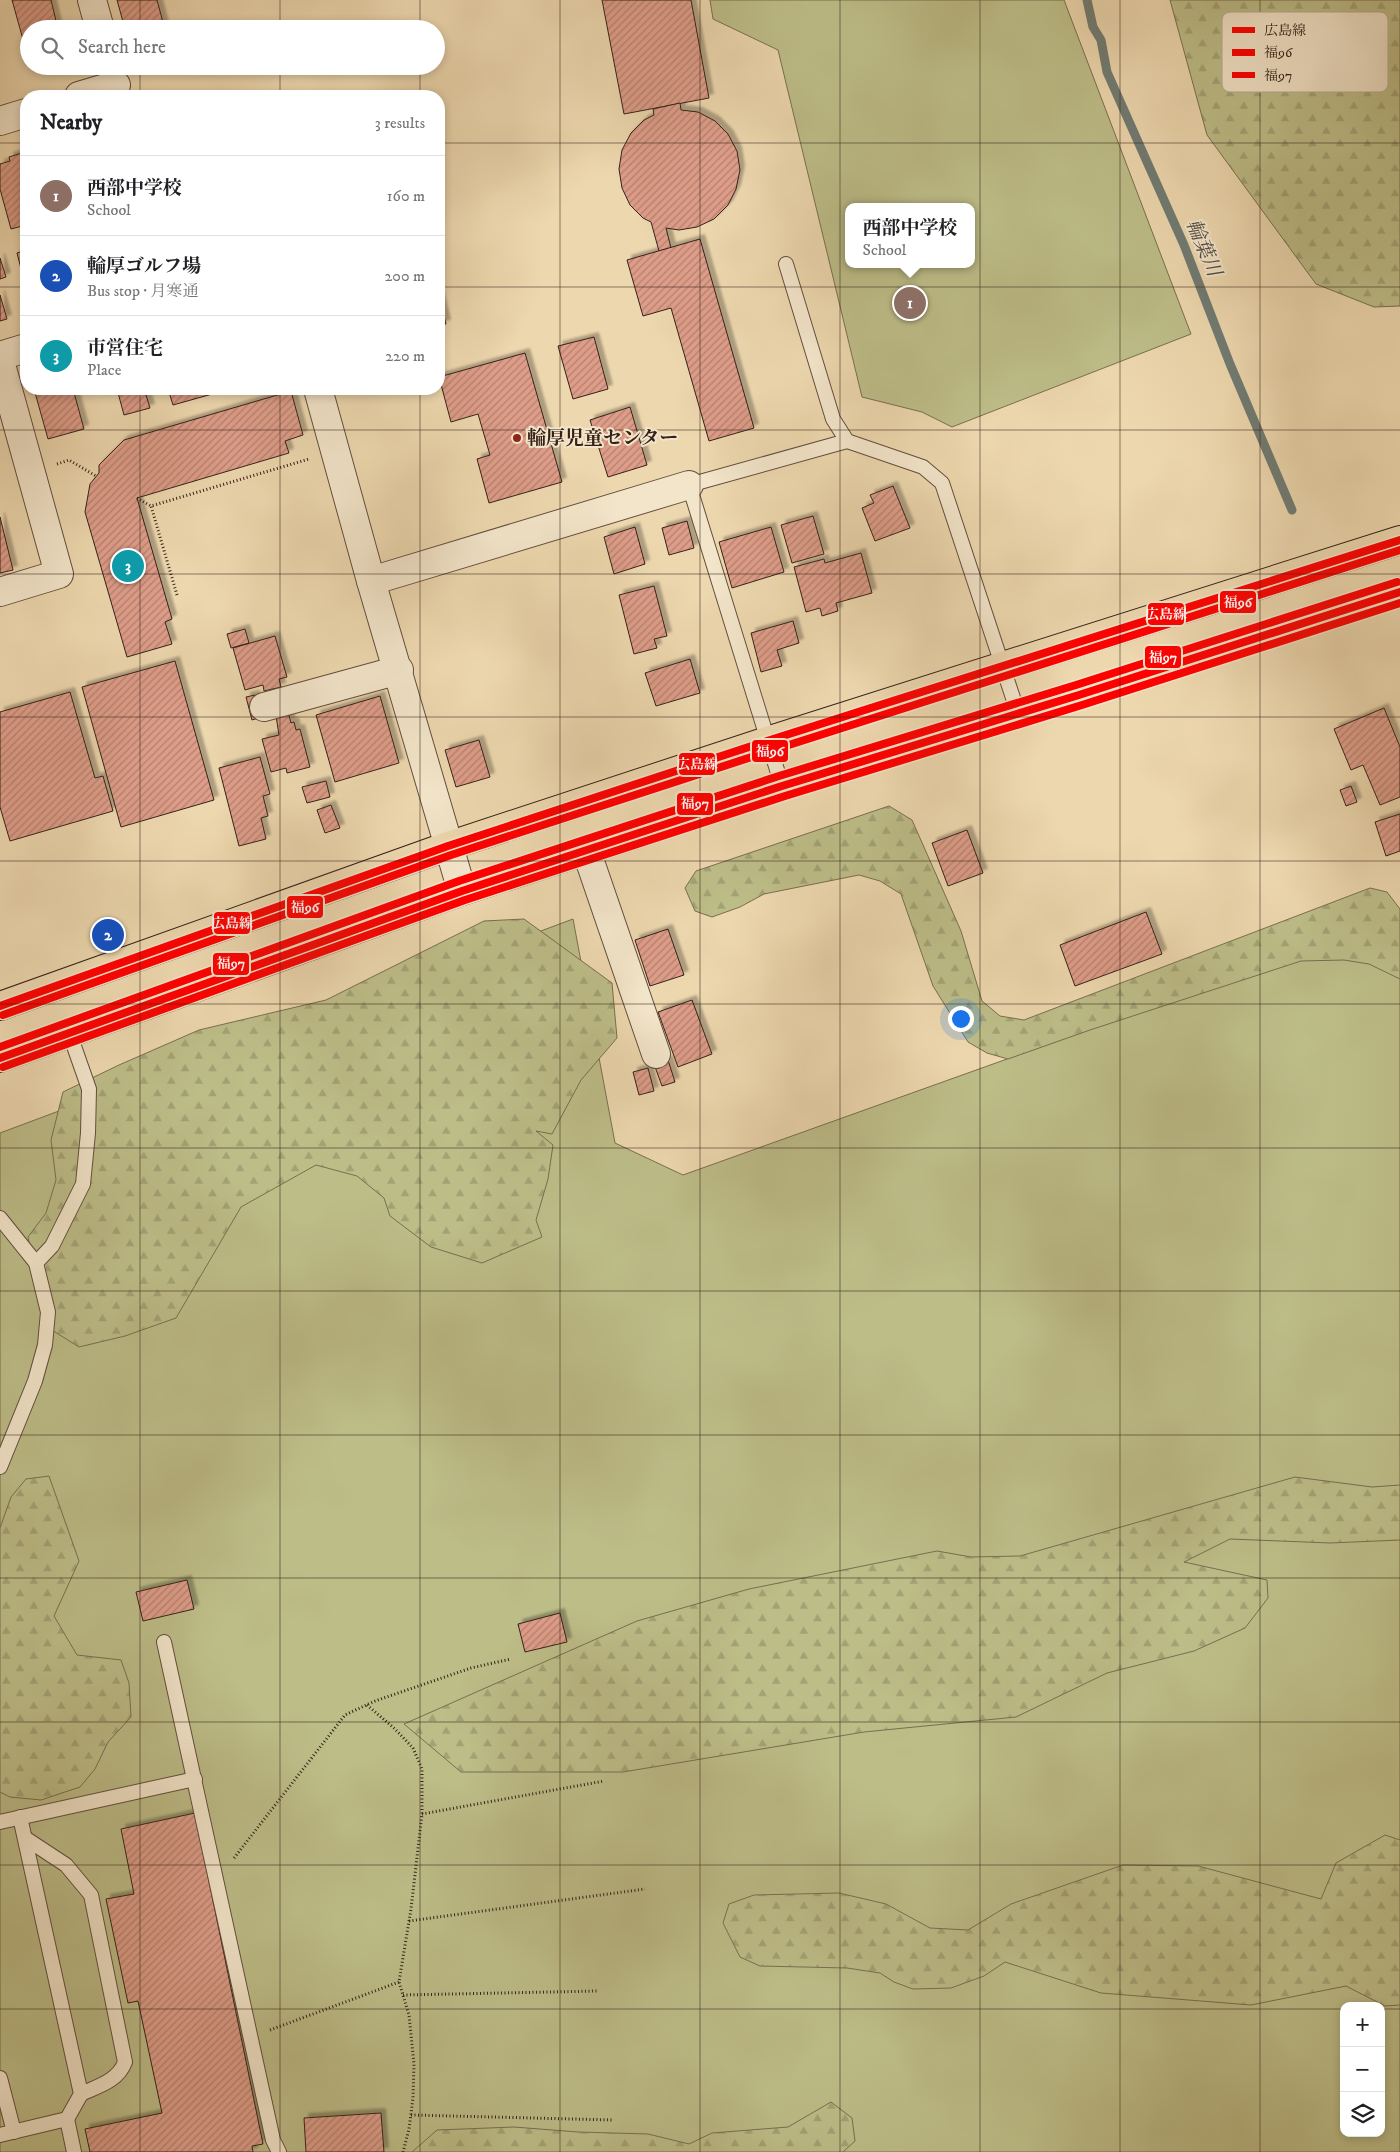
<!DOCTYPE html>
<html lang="en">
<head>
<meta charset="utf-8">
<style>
	body { margin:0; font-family:"IM FELL DW Pica","Noto Serif JP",serif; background:#f6f6f6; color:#202124 }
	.controls { position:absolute; right:15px; bottom:15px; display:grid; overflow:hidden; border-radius:10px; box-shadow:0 2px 8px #0003 }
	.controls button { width:45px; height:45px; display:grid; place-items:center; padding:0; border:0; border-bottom:1px solid #e0e0e0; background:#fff; color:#202124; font:25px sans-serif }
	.you { position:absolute; left:960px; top:1018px; width:18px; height:18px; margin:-12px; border:4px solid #fff; border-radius:50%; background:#1a73e8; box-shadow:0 0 0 8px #1a73e833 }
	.badge { display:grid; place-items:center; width:32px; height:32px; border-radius:50%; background:#d93025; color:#fff; font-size:16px; font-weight:700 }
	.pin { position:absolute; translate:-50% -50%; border:2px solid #fff; box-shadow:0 1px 5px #0006 }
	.popup { position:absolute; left:845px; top:203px; width:130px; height:65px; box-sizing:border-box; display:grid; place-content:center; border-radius:10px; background:#fff; filter:drop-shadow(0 1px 4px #0005); font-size:16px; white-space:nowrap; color:#757577 }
	.popup b { font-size:19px; color:#202124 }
	.popup::after { content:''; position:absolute; left:50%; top:100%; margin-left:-10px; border:10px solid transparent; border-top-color:#fff }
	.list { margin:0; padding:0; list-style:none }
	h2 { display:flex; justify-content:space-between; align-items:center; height:65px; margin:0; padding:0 20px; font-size:21px }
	h2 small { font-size:16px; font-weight:400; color:#757577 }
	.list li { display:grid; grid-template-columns:32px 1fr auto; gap:15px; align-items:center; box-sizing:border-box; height:80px; padding:0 20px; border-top:1px solid #e0e0e0 }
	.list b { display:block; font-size:19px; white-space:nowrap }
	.list p { margin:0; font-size:16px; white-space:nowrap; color:#757577 }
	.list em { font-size:16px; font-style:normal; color:#757577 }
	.icon { flex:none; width:28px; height:28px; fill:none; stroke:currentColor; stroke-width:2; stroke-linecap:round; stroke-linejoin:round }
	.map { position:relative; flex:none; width:1400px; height:2152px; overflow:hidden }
	.search { position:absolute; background:#fff; box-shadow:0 2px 8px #0003; left:20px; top:20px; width:425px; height:55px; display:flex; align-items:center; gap:12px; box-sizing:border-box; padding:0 18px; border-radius:28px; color:#757577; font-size:19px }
	.panel { position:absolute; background:#fff; box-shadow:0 2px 8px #0003; left:20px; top:90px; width:425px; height:305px; border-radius:20px }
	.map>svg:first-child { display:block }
</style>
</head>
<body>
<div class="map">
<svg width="1400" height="2152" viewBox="0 0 1400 2152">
	<defs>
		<pattern id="forest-firs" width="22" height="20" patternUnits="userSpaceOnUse" patternTransform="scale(1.25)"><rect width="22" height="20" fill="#bdbd88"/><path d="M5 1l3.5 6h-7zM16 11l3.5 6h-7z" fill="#a3a275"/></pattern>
		<pattern id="building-hatch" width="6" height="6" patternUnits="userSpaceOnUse" patternTransform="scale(1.25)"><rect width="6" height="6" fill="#de9d89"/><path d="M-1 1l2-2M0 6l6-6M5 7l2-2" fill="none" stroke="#b5806f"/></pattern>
		<filter id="shadow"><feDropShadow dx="4.5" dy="-4.5" stdDeviation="1" flood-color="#0004"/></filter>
	</defs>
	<rect width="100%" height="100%" fill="#edd7ae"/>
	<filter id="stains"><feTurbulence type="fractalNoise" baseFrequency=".004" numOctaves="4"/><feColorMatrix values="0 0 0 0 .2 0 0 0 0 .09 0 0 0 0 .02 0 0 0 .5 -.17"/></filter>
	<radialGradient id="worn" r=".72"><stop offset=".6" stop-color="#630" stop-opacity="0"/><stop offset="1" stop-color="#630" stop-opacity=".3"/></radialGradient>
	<g fill="#bdbd88" stroke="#786f50" fill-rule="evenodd">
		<path d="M 710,0 L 1064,0 L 1191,334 L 952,427 L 922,412 L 862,397 L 778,50 L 713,19 ZM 849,207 L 971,207 L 971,264 L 849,264 Z"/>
		<path d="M 573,919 L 615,1143 L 683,1175 L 1359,933 L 1400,960 L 1400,2152 L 0,2152 L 0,1133 ZM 1344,2006 L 1381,2006 L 1381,2133 L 1344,2133 Z"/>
	</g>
	<g fill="url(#forest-firs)" stroke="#786f50">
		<path d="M 1170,0 L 1400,0 L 1400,306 L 1374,307 L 1316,284 L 1207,135 Z"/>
		<path d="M 889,806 L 912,820 L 961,931 L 982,1001 L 1000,1016 L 1024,1020 L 1370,888 L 1387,892 L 1400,909 L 1400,979 L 1369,964 L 1344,960 L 1301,961 L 1090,1030 L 1008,1059 L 987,1053 L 968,1042 L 933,986 L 901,894 L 880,881 L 859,875 L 764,894 L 740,907 L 712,917 L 695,911 L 685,888 L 696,871 Z"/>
		<path d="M 524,919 L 612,983 L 617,1038 L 581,1080 L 552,1134 L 536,1131 L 553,1145 L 548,1179 L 536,1220 L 542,1237 L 482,1263 L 431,1247 L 390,1216 L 384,1198 L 357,1176 L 316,1165 L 241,1207 L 176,1318 L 125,1336 L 79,1347 L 47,1327 L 41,1304 L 28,1237 L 46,1213 L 56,1180 L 51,1140 L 63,1092 L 119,1065 L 199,1030 L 326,1000 L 484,921 Z"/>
		<path d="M 49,1476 L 79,1561 L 54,1616 L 77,1655 L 121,1660 L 129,1683 L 131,1717 L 108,1742 L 95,1769 L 80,1787 L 41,1800 L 10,1797 L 0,1792 L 0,1528 L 11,1497 L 26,1479 Z"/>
		<path d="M 1295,1477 L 1372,1487 L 1400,1485 L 1400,1540 L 1330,1543 L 1230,1539 L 1184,1562 L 1267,1580 L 1268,1598 L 1245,1628 L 1194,1651 L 1107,1673 L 1016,1717 L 864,1732 L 623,1772 L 461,1772 L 404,1724 L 637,1621 L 749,1589 L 937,1551 L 971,1557 L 1020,1556 Z"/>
		<path d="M 1385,1835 L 1400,1840 L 1400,2005 L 1385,2006 L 1346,1986 L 1251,2005 L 1101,1993 L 1005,1962 L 984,1976 L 951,1988 L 913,1989 L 894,1982 L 880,1973 L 847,1968 L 760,1966 L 740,1957 L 723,1923 L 729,1904 L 754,1895 L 839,1893 L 886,1904 L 930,1928 L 968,1930 L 1011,1904 L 1123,1865 L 1198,1866 L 1321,1899 L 1336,1863 Z"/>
		<path d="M 831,2102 L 852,2118 L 855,2141 L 843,2152 L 412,2152 L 437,2130 L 514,2127 L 578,2132 L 648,2134 L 689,2144 L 712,2133 L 788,2127 Z"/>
	</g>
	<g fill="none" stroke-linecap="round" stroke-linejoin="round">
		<path stroke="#717c74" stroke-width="9" d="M 1087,0 L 1093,27 L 1101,40 L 1107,72 L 1184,245 L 1230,364 L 1292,510"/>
	</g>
	<g fill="url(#building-hatch)" stroke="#342119" filter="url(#shadow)">
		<path d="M 12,0 L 51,0 L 58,29 L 29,29 L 29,42 L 24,43 Z"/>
		<path d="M 117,0 L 157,0 L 164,26 L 156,29 L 125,29 Z"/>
		<path d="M 602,0 L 691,0 L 709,98 L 624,114 Z"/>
		<path d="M 680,103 L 681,110 L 698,112 L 715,121 L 728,134 L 737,151 L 740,170 L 736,189 L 728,205 L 714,219 L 697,227 L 679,230 L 666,228 L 671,248 L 659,251 L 651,222 L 643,218 L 630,205 L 622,188 L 619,169 L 622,150 L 631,133 L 644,120 L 654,115 L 653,109 Z"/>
		<path d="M 22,153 L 26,167 L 26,225 L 11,229 L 0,189 L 0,164 L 10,161 L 9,157 Z"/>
		<path d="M 700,239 L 754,428 L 709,441 L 671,308 L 643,316 L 627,260 Z"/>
		<path d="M 26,250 L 26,288 L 17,253 Z"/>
		<path d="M 0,258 L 6,277 L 0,279 Z"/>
		<path d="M 0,295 L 7,319 L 0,321 Z"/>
		<path d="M 439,295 L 446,324 L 439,325 Z"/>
		<path d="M 594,337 L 608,389 L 573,399 L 558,346 Z"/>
		<path d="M 525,353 L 562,482 L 489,503 L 477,459 L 490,455 L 478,414 L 451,422 L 439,377 Z"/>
		<path d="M 34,389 L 73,389 L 84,429 L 48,439 Z"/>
		<path d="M 117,389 L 150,389 L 152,393 L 146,395 L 150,408 L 124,415 Z"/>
		<path d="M 168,389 L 230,389 L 173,405 Z"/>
		<path d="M 291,391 L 303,435 L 285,441 L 289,453 L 137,498 L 172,619 L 165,622 L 172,644 L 127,657 L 85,512 L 90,484 L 99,473 L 99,465 L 124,440 Z"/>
		<path d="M 630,407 L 647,465 L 608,477 L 590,420 Z"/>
		<path d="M 893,486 L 910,528 L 875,541 L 862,508 L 874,503 L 870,495 Z"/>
		<path d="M 813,516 L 824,554 L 792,563 L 781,525 Z"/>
		<path d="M 0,517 L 13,570 L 0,573 Z"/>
		<path d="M 687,521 L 694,548 L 669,555 L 662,528 Z"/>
		<path d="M 635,527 L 645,564 L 614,574 L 604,537 Z"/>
		<path d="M 771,527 L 784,572 L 732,588 L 719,542 Z"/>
		<path d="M 861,553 L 872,593 L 836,603 L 838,611 L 822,616 L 820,608 L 806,612 L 794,567 L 824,559 L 825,563 Z"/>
		<path d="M 654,586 L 667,636 L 654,639 L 657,648 L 634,654 L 619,595 Z"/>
		<path d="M 793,621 L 799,643 L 777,650 L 782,666 L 761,672 L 751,633 Z"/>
		<path d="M 245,629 L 249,643 L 231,648 L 227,634 Z"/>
		<path d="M 275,636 L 287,677 L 279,679 L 281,687 L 264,691 L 263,685 L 245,690 L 233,648 Z"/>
		<path d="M 690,659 L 700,693 L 656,706 L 645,673 Z"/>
		<path d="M 175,661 L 214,800 L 121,827 L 82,687 Z"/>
		<path d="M 70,692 L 95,778 L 103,776 L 113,811 L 10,841 L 0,807 L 0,712 Z"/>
		<path d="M 255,695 L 261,717 L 252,720 L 246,697 Z"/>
		<path d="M 380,696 L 399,763 L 335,782 L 316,715 Z"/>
		<path d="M 1384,708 L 1400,747 L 1400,797 L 1380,805 L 1363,765 L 1351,770 L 1334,729 Z"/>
		<path d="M 288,712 L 291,723 L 294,722 L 296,730 L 300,729 L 310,767 L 287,773 L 286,768 L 271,772 L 262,739 L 279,735 L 276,716 Z"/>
		<path d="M 479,740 L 490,777 L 456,787 L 445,750 Z"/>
		<path d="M 260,757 L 270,794 L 263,796 L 268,816 L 261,818 L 266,839 L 239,846 L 219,768 Z"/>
		<path d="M 326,781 L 330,797 L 307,803 L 302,787 Z"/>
		<path d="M 1351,786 L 1357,802 L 1346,806 L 1340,790 Z"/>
		<path d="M 331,805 L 340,828 L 325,833 L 317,810 Z"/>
		<path d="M 1400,814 L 1400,851 L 1386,856 L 1375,822 Z"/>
		<path d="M 967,830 L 983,873 L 948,886 L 932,843 Z"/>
		<path d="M 1146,912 L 1162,954 L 1075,986 L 1060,945 Z"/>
		<path d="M 668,929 L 684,975 L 650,986 L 635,940 Z"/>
		<path d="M 692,1000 L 712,1054 L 678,1067 L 658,1012 Z"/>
		<path d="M 668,1060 L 675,1082 L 662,1086 L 654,1064 Z"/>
		<path d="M 648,1068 L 654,1091 L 639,1095 L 633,1072 Z"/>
		<path d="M 187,1580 L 194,1609 L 143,1621 L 136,1592 Z"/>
		<path d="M 560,1613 L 567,1642 L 525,1652 L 518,1624 Z"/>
		<path d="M 195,1813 L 263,2144 L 252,2146 L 253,2152 L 90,2152 L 85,2129 L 162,2113 L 138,2001 L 128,2003 L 106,1899 L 134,1894 L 121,1829 Z"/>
		<path d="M 381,2113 L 384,2152 L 306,2152 L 304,2118 Z"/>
	</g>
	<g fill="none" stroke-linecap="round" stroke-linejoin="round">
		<defs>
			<g id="lane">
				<path d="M 786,264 L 833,419 L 847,441 L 923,467 L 942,483 L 1018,713"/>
				<path d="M 782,786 L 689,485 L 847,441"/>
				<path d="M 0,1218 L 36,1263 L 48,1312 L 45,1345 L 35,1381 L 0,1467"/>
				<path d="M 36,1263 L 52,1246 L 83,1184 L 88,1133 L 89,1089 L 69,1032"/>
				<path d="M 164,1642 L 273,2140 L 279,2152"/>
				<path d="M 0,1822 L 195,1779"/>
				<path d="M 25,1838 L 66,1865 L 91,1895 L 125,2062 C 118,2081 98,2086 81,2094"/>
				<path d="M 0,2078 L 14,2132"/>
				<path d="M 67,2119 L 74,2152"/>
				<path d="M 0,2135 L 67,2119 L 81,2094 L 20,1817"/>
			</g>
			<g id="street">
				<path d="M 92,0 L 100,29"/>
				<path d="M 79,96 L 116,85"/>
				<path d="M 0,121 L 26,113"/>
				<path d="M 0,356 L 26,348"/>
				<path d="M 0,361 L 59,574 L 0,592"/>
				<path d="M 318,389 L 371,581 L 462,891"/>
				<path d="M 371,581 L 689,485"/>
				<path d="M 264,707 L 399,670"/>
				<path d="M 586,850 L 656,1054"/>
			</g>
			<g id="highway">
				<path d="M 0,1006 L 448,846 L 767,741 L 1400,540"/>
				<path d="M 0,1058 L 462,891 L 782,786 L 1079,695 L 1400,592"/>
			</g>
		</defs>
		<use href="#lane" stroke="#624e3e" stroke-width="16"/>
		<use href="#street" stroke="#624e3e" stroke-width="30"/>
		<use href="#highway" stroke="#342119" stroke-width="30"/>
		<g stroke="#342119" stroke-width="3" stroke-dasharray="1 2.5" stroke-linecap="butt">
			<path d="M 57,464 L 69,460 L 96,476"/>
			<path d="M 137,498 L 151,506"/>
			<path d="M 177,595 L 151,506 L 309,459"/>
			<path d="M 367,1705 L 395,1729 L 413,1748 L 422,1769 L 422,1814 L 411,1909 L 399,1982 L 409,2015 L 414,2064 L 413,2098 L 409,2129 L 403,2152"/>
			<path d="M 422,1814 L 604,1781"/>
			<path d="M 234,1858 L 345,1715 L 375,1701 L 471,1668 L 511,1659"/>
			<path d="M 409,1921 L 645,1889"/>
			<path d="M 403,1995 L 598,1991"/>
			<path d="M 270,2030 L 399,1982"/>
			<path d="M 411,2115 L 613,2120"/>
		</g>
		<use href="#lane" stroke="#f3e5ca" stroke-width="14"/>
		<use href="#street" stroke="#f3e5ca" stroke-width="28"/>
		<use href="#highway" stroke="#edd7ae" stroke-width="28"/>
		<defs>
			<g id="bus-1">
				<path d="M 0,1006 L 448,846 L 767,741 L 1400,540"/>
				<path d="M 0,1058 L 462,891 L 782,786 L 1079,695 L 1400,592"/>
			</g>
			<g id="bus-2">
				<path d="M 3,1015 L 451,855 L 770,751 L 1400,550"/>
				<path d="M 3,1067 L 465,900 L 785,796 L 1082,705 L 1400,603"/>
			</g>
			<path id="bus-3" d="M 0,1047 L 459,881 L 779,776 L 1076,685 L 1397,582"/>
		</defs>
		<use href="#bus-1" stroke="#f3e5ca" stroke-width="11"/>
		<use href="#bus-2" stroke="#f3e5ca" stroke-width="11"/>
		<use href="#bus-3" stroke="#f3e5ca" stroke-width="11"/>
		<use href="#bus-1" stroke="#f00" stroke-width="8"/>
		<use href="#bus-2" stroke="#f00" stroke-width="8"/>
		<use href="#bus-3" stroke="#f00" stroke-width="8"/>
	</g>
	<path fill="none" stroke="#342119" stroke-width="1" stroke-opacity="0.55" d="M 140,0 L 140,29M 280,0 L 280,29M 420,0 L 420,29M 560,0 L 560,2152M 700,0 L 700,2152M 840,0 L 840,2152M 980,0 L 980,2152M 1120,0 L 1120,2152M 1260,0 L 1260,2152M 140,66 L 140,96M 280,66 L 280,96M 420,66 L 420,96M 0,143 L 26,143M 439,143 L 1400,143M 0,287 L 26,287M 439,287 L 1400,287M 140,389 L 140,2152M 280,389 L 280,2152M 420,389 L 420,2152M 0,430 L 1400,430M 0,574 L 1400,574M 0,717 L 1400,717M 0,861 L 1400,861M 0,1004 L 1400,1004M 0,1148 L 1400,1148M 0,1291 L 1400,1291M 0,1435 L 1400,1435M 0,1578 L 1400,1578M 0,1722 L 1400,1722M 0,1865 L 1400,1865M 0,2009 L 1344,2009M 1381,2009 L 1400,2009"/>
	<circle fill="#8f2418" stroke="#f3e5ca" stroke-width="2" cx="517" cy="438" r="5"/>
	<g text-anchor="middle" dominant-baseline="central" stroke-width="4" stroke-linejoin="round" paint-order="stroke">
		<g font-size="19" font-weight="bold" fill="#342119" stroke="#f3e5ca" text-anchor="start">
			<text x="527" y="438">輪厚児童センター</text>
		</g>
		<g font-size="20" font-style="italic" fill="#534e47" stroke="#f3e5ca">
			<text transform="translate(1203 248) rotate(67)">輪葉川</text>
		</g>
	</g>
	<rect x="1222" y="12" width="166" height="80" rx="8" fill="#f3e5ca" stroke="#baaa95" stroke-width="1"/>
	<rect x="1232" y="27" width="23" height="6" fill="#f00"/>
	<rect x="1232" y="49" width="23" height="7" fill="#f00"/>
	<rect x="1232" y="72" width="23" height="6" fill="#f00"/>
	<g font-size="14" fill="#342119">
		<text x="1264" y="35">広島線</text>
		<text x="1264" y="57">福96</text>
		<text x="1264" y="80">福97</text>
	</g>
	<g stroke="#f3e5ca" stroke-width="2">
		<rect x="1219" y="590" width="38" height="24" rx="5" fill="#f00"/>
		<rect x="1147" y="602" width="38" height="24" rx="5" fill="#f00"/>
		<rect x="1144" y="645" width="38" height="24" rx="5" fill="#f00"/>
		<rect x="751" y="739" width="38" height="24" rx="5" fill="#f00"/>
		<rect x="678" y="752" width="38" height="24" rx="5" fill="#f00"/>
		<rect x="676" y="792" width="38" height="24" rx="5" fill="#f00"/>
		<rect x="286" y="895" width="38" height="24" rx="5" fill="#f00"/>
		<rect x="213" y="911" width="38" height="24" rx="5" fill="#f00"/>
		<rect x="212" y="952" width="38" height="24" rx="5" fill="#f00"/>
	</g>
	<g font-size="14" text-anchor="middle" font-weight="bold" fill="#fff">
		<text x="1238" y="607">福96</text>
		<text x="1166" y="619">広島線</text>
		<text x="1163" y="662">福97</text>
		<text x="770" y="756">福96</text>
		<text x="697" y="769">広島線</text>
		<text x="695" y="808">福97</text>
		<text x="305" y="912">福96</text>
		<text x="232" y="928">広島線</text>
		<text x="231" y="968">福97</text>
	</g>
	<rect width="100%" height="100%" filter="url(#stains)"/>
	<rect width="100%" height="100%" fill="url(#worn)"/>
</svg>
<div class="controls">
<button>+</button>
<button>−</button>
<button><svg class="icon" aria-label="layers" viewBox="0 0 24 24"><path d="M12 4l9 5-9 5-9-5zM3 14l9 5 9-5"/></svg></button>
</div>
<div class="you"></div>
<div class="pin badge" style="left:910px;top:303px;background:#8d6e63">1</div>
<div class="popup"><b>西部中学校</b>School</div>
<div class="pin badge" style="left:108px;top:935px;background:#1a4fb4">2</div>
<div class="pin badge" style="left:128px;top:566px;background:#0f9aa8">3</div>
<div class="search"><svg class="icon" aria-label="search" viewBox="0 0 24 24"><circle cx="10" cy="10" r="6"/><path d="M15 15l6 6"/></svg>Search here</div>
<section class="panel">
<h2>Nearby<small>3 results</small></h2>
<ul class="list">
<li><span class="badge" style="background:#8d6e63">1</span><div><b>西部中学校</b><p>School</p></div><em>160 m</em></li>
<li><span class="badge" style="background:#1a4fb4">2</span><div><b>輪厚ゴルフ場</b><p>Bus stop · 月寒通</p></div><em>200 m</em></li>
<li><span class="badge" style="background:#0f9aa8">3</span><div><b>市営住宅</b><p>Place</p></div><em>220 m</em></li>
</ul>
</section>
</div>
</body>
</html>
